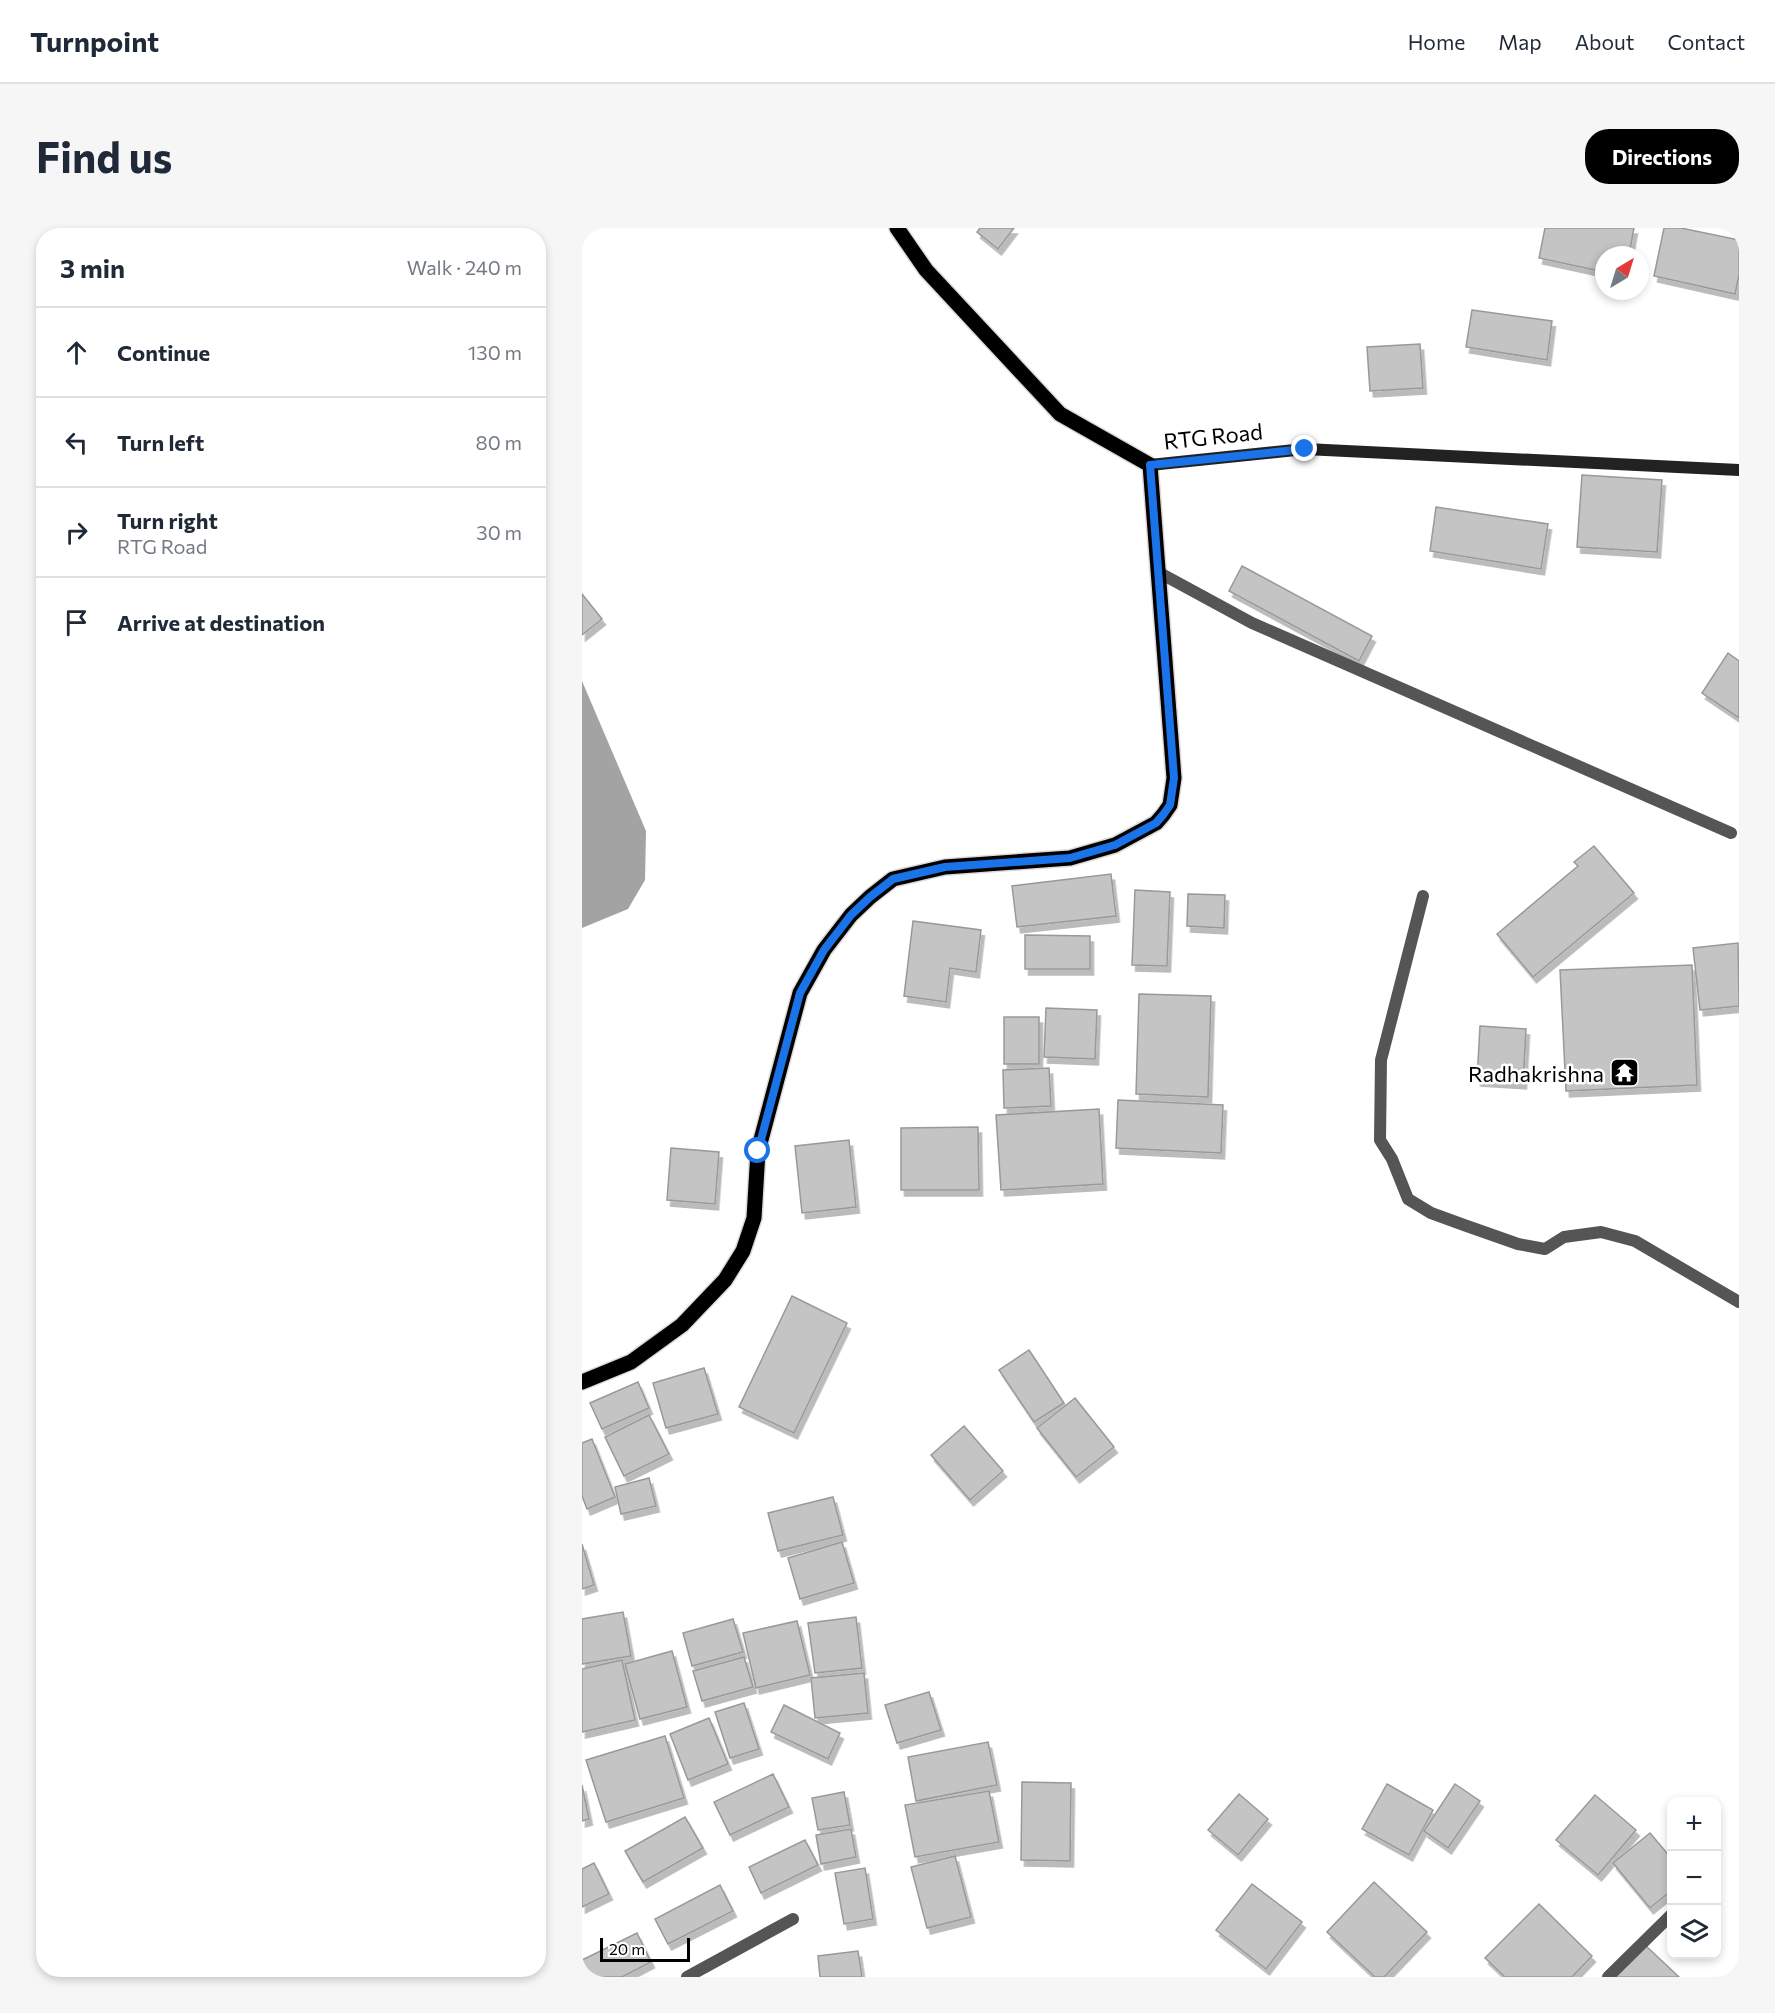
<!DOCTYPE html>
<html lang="en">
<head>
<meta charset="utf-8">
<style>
	body { margin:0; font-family:Commissioner,sans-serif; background:#f6f6f7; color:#1f2937 }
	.controls { position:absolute; right:18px; bottom:18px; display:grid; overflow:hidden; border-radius:12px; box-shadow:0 3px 9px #0003 }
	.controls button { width:54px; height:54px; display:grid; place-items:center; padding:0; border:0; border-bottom:2px solid #e0e1e3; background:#fff; color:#1f2937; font:30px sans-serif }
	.compass { position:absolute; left:1013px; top:18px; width:54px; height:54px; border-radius:50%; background:#fff; box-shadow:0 3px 9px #0003; rotate:38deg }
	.scale { position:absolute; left:18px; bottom:15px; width:90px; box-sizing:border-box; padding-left:6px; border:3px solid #000; border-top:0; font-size:16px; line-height:21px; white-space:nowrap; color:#000; -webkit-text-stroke:4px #fff; paint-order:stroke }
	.stop { position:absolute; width:18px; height:18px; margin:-14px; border:4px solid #1a73e8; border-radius:50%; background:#fff }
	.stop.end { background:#1a73e8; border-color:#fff; box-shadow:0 2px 6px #0008 }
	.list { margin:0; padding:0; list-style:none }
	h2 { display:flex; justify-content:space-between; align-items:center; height:78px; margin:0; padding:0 24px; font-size:26px }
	h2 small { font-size:20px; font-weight:400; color:#747a83 }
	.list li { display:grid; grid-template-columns:39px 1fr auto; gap:18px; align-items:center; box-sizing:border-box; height:90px; padding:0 24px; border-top:2px solid #e0e1e3 }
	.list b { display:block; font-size:22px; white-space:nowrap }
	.list p { margin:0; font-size:20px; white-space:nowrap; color:#747a83 }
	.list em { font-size:20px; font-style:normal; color:#747a83 }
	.icon { flex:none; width:33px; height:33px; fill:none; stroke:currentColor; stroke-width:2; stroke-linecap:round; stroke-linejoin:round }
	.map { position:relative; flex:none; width:1157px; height:1749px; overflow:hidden; border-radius:24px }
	header { display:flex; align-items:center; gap:36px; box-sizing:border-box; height:84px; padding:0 30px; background:#fff; border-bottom:2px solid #e0e1e3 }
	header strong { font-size:28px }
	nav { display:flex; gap:33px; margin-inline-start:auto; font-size:21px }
	.intro { display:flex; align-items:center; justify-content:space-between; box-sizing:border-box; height:144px; padding:0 36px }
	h1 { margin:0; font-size:42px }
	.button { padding:15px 27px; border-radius:24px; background:#000; color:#fff; font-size:21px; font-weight:700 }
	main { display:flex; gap:36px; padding:0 36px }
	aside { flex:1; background:#fff; border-radius:24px; box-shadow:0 3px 9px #0003 }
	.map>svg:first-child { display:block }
</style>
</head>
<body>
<header>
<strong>Turnpoint</strong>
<nav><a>Home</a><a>Map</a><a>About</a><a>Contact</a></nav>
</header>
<div class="intro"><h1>Find us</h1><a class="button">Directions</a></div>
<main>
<aside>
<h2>3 min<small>Walk · 240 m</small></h2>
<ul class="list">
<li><svg class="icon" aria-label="ahead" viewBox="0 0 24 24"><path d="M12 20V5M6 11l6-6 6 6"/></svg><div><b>Continue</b></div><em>130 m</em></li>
<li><svg class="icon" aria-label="left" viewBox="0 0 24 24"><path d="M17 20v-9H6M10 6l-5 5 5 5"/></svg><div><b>Turn left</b></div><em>80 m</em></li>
<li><svg class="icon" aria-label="right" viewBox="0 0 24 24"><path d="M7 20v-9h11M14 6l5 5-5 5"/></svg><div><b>Turn right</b><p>RTG Road</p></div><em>30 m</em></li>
<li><svg class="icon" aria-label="arrive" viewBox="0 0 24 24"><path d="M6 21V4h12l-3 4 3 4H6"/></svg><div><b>Arrive at destination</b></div></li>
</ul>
</aside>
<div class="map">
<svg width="1157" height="1749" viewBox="0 0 1157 1749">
	<defs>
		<filter id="shadow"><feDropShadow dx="3.5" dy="6" stdDeviation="0" flood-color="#0004"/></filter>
	</defs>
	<rect width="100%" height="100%" fill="#fff"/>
	<path fill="#a3a3a3" d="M 0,453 L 64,603 L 63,652 L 46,681 L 0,700 Z"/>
	<g fill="#c4c4c4" stroke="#999" stroke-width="1.5" filter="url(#shadow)">
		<path d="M 398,0 L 432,0 L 416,21 L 395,4 Z"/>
		<path d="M 963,0 L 1052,0 L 1047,27 L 1022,27 L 1022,44 L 957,30 Z"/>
		<path d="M 1082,0 L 1099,0 L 1157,12 L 1157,47 L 1153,66 L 1072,48 Z"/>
		<path d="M 890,82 L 970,93 L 965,132 L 884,119 Z"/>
		<path d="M 838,116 L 841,160 L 788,163 L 785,119 Z"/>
		<path d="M 1000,247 L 1080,252 L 1075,324 L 995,319 Z"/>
		<path d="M 854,279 L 966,296 L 959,341 L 848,323 Z"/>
		<path d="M 660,338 L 790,408 L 777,433 L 647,363 Z"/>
		<path d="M 0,366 L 20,391 L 0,407 Z"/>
		<path d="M 1146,425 L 1157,433 L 1157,490 L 1120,465 Z"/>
		<path d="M 1012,618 L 1052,665 L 951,749 L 915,706 L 996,638 L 992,634 Z"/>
		<path d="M 529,646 L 534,688 L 435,699 L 430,658 Z"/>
		<path d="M 553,662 L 588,664 L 585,738 L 550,737 Z"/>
		<path d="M 606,666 L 643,667 L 642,700 L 605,698 Z"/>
		<path d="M 331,693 L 399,702 L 394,744 L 368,740 L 364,774 L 322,768 Z"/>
		<path d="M 443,707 L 508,708 L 508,741 L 443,741 Z"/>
		<path d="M 1156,715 L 1157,778 L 1118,782 L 1111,720 Z"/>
		<path d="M 1110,737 L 1115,857 L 984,863 L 978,742 Z"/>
		<path d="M 557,766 L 629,768 L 626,869 L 554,866 Z"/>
		<path d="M 464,780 L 515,782 L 513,831 L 462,829 Z"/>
		<rect x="422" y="789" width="35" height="47"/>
		<path d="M 898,798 L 944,801 L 941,855 L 895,852 Z"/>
		<path d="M 467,840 L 469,878 L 422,880 L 421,842 Z"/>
		<path d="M 536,872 L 641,877 L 639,925 L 534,920 Z"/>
		<path d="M 517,881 L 521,956 L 419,962 L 414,887 Z"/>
		<path d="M 396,899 L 397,962 L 319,962 L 319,900 Z"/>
		<path d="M 267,912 L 274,979 L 220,985 L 213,918 Z"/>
		<path d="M 89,920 L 137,924 L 133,976 L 85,972 Z"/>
		<path d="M 210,1068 L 265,1095 L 212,1205 L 157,1179 Z"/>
		<path d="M 447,1122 L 482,1175 L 452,1194 L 417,1142 Z"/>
		<path d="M 122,1140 L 136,1186 L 84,1200 L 71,1155 Z"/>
		<path d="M 56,1154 L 67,1180 L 20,1201 L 8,1175 Z"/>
		<path d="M 493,1170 L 532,1219 L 494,1249 L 455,1200 Z"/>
		<path d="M 67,1187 L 87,1226 L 42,1248 L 23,1209 Z"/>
		<path d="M 382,1198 L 421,1243 L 388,1272 L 349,1227 Z"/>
		<path d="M 10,1211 L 33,1269 L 5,1281 L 0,1268 L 0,1215 Z"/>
		<path d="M 67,1250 L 74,1278 L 39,1286 L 33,1259 Z"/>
		<path d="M 251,1269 L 261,1307 L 196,1323 L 186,1285 Z"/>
		<path d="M 260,1314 L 272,1355 L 218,1371 L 206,1330 Z"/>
		<path d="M 0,1316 L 12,1357 L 0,1361 Z"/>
		<path d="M 41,1384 L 49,1428 L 0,1436 L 0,1391 Z"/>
		<path d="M 274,1389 L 280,1440 L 233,1445 L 226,1395 Z"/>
		<path d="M 151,1391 L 161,1424 L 110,1438 L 101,1405 Z"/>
		<path d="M 215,1393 L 228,1447 L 174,1460 L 161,1405 Z"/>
		<path d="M 90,1423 L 105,1479 L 58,1491 L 43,1436 Z"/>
		<path d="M 162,1429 L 171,1459 L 120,1473 L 111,1443 Z"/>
		<path d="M 40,1432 L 53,1492 L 0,1504 L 0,1441 Z"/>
		<path d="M 282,1445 L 286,1485 L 233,1490 L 229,1450 Z"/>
		<path d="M 347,1464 L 359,1502 L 315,1515 L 303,1477 Z"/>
		<path d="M 162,1475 L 177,1521 L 148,1530 L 133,1484 Z"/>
		<path d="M 202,1477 L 258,1505 L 246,1531 L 189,1504 Z"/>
		<path d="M 127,1490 L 146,1536 L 106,1552 L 88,1506 Z"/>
		<path d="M 83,1508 L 102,1570 L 24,1594 L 4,1532 Z"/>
		<path d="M 406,1514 L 415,1557 L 334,1573 L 326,1529 Z"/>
		<path d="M 191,1546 L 207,1579 L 148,1607 L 132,1574 Z"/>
		<path d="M 440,1554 L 489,1555 L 488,1633 L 439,1632 Z"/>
		<path d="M 805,1556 L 851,1582 L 827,1627 L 780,1601 Z"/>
		<path d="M 873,1556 L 898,1573 L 866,1620 L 842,1603 Z"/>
		<path d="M 0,1557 L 7,1591 L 0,1593 Z"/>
		<path d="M 407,1563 L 417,1614 L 333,1629 L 323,1577 Z"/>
		<path d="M 262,1564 L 268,1597 L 236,1602 L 230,1570 Z"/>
		<path d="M 657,1566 L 686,1591 L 656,1627 L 626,1602 Z"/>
		<path d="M 1013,1567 L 1054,1602 L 1016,1647 L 974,1612 Z"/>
		<path d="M 103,1589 L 121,1620 L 61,1654 L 43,1623 Z"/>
		<path d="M 269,1601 L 274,1629 L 239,1636 L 234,1607 Z"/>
		<path d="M 1068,1605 L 1090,1631 L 1090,1662 L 1068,1680 L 1031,1635 Z"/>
		<path d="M 223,1612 L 236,1637 L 179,1665 L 167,1639 Z"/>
		<path d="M 373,1628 L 389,1689 L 345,1700 L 329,1639 Z"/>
		<path d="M 12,1635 L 27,1666 L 0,1679 L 0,1641 Z"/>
		<path d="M 283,1640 L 291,1691 L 262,1696 L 253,1645 Z"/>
		<path d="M 792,1654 L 845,1704 L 802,1749 L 793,1749 L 745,1704 Z"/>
		<path d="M 670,1656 L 720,1694 L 684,1741 L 634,1702 Z"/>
		<path d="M 138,1657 L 151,1683 L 86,1716 L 73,1691 Z"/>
		<path d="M 957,1676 L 1010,1728 L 990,1749 L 923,1749 L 903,1730 Z"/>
		<path d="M 55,1705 L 69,1734 L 40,1749 L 0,1749 L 0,1732 Z"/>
		<path d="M 1063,1717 L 1097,1749 L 1033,1749 Z"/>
		<path d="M 276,1723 L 280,1749 L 238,1749 L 236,1728 Z"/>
	</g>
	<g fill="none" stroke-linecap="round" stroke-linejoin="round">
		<defs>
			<path id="primary" d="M 0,1154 L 49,1134 L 100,1097 L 143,1052 L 161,1023 L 172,990 L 176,923 L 218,765 L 242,722 L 269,687 L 288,669 L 311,651 L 363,639 L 488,630 L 533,617 L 574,595 L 581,587 L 588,577 L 592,550 L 568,237 L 478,186 L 344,42 L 315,0"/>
		</defs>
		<use href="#primary" stroke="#dbdbdb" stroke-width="18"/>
		<g stroke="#555" stroke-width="12">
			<path d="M 576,344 L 670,395 L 1149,605"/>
			<path d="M 841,668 L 799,832 L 798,912 L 810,931 L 826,971 L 849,985 L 882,997 L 936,1016 L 963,1021 L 982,1009 L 1019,1004 L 1053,1013 L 1157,1074"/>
			<path d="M 105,1749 L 211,1691"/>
			<path d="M 1026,1749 L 1090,1686"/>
		</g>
		<path stroke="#222" stroke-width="12" d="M 568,237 L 723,221 L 1157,242"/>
		<use href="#primary" stroke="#000" stroke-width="15"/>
	</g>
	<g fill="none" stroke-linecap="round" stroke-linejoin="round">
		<path stroke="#1a73e8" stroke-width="8" d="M 176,923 L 218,765 L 242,722 L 269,687 L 288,669 L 311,651 L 363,639 L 488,630 L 533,617 L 574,595 L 581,587 L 588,577 L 592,550 L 568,237 L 723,221"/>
	</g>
	<defs>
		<symbol id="temple-square" viewBox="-11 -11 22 22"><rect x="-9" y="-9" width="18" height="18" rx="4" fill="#000" stroke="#fff"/><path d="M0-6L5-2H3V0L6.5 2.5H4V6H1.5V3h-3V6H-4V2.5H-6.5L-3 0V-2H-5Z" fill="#fff"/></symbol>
	</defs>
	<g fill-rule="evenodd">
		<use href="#temple-square" x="1026" y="828" width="33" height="33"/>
	</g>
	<g text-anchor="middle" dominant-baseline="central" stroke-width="5" stroke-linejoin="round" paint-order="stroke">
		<g font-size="22" fill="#000" stroke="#fff">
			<text transform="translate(631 208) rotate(-6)">RTG Road</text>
		</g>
		<g font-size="22" fill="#000" stroke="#fff" text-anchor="end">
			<text x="1022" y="845">Radhakrishna</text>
		</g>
	</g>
</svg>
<div class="controls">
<button>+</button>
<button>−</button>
<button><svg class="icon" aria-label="layers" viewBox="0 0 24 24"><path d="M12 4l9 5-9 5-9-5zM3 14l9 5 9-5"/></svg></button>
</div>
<svg class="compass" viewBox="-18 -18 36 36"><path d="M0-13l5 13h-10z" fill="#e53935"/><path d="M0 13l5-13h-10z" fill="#747a83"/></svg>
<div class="scale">20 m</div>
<div class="stop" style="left:176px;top:923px"></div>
<div class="stop end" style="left:723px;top:221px"></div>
</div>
</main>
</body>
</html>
